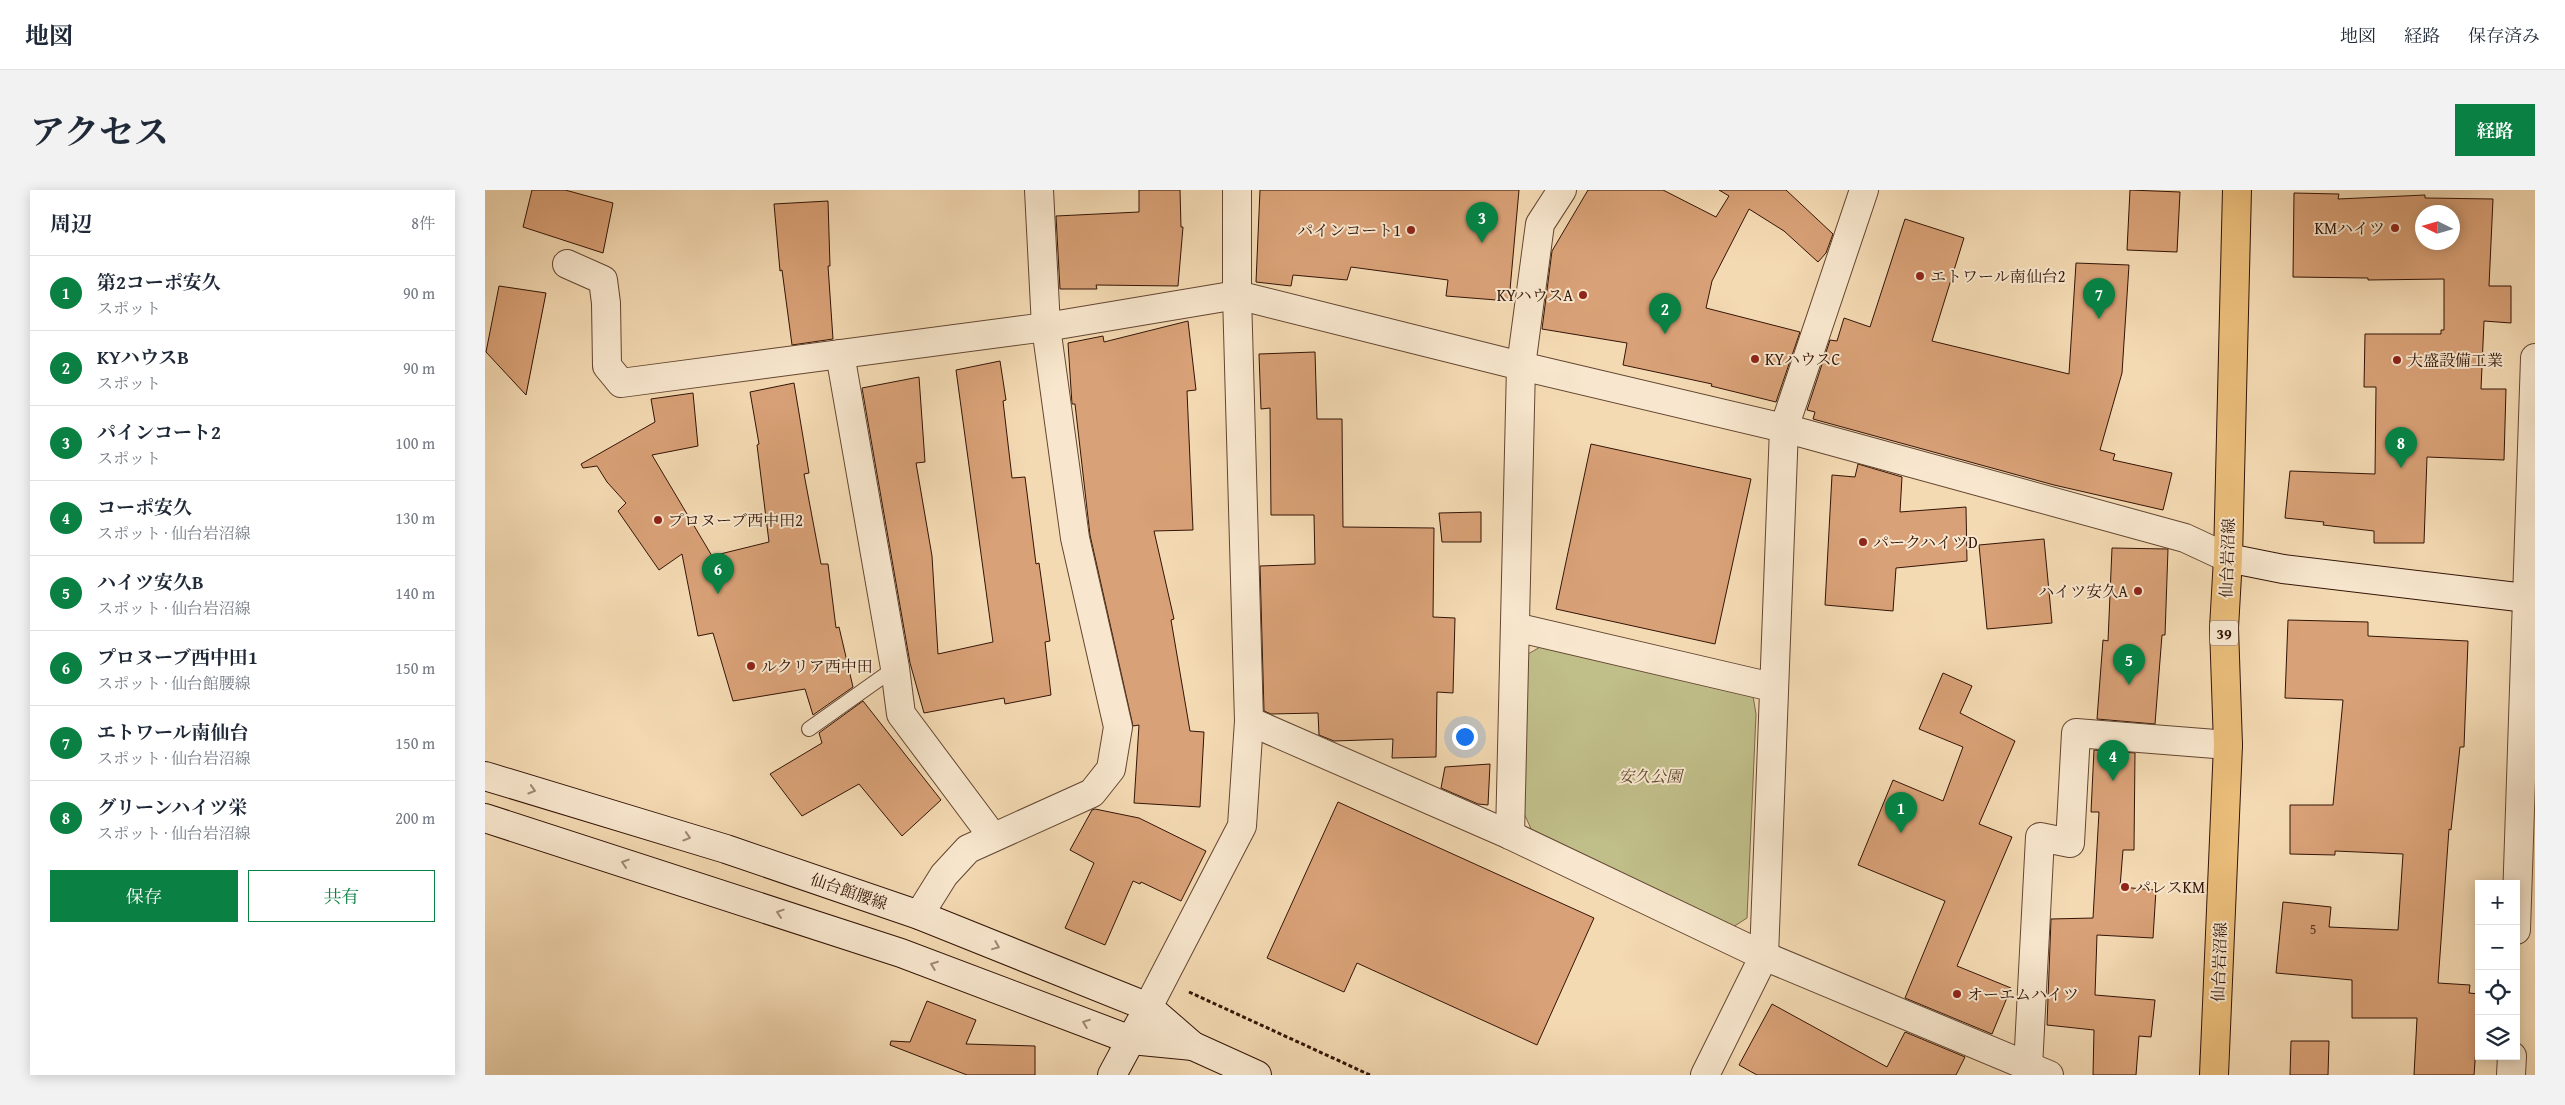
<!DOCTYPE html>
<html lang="ja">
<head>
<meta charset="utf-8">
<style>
	body { margin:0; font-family:"Gentium Book Plus","Noto Serif JP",serif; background:#f2f2f3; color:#1f2937 }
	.controls { position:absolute; right:15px; bottom:15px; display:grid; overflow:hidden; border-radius:0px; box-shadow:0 2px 12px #0003 }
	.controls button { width:45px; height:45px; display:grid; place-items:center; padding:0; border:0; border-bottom:1px solid #e0e1e3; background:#fff; color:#1f2937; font:25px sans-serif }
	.compass { position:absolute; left:1930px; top:15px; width:45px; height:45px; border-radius:50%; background:#fff; box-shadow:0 2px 12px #0003; rotate:275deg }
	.you { position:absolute; left:979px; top:546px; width:18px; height:18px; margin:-12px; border:4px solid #fff; border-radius:50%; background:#1a73e8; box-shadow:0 0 0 8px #1a73e833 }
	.badge { display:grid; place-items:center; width:32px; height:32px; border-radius:50%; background:#0b8043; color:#fff; font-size:16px; font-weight:700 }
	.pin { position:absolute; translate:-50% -41px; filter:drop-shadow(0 1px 2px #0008) }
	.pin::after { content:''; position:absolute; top:26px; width:18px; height:15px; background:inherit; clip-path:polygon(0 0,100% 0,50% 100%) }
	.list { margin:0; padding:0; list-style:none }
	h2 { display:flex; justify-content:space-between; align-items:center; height:65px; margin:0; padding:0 20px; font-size:21px }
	h2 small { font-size:16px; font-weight:400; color:#747a83 }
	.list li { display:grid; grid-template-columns:32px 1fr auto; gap:15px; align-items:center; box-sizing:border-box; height:75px; padding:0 20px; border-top:1px solid #e0e1e3 }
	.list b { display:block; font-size:19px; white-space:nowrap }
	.list p { margin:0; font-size:16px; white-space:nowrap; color:#747a83 }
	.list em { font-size:16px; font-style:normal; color:#747a83 }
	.actions { display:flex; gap:10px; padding:15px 20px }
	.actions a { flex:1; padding:11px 0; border:1px solid #0b8043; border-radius:0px; text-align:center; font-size:18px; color:#0b8043 }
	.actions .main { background:#0b8043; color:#fff }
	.icon { flex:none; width:28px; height:28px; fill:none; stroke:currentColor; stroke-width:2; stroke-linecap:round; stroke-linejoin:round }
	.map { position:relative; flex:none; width:2050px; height:885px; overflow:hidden; border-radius:0px }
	header { display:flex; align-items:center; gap:30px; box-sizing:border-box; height:70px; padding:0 25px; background:#fff; border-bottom:1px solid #e0e1e3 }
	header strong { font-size:24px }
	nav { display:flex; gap:28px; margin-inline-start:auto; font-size:18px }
	.intro { display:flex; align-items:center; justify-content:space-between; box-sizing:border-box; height:120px; padding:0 30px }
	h1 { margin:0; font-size:35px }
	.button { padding:12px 22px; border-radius:0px; background:#0b8043; color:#fff; font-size:18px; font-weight:700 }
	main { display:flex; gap:30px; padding:0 30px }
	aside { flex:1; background:#fff; border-radius:0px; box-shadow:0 2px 12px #0003 }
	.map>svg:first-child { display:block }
</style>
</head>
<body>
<header>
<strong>地図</strong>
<nav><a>地図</a><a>経路</a><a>保存済み</a></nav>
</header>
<div class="intro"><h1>アクセス</h1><a class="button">経路</a></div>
<main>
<aside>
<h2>周辺<small>8件</small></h2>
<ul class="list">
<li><span class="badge">1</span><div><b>第2コーポ安久</b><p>スポット</p></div><em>90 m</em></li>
<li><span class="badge">2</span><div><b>KYハウスB</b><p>スポット</p></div><em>90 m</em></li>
<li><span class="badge">3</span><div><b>パインコート2</b><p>スポット</p></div><em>100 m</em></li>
<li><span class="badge">4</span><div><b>コーポ安久</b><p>スポット · 仙台岩沼線</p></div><em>130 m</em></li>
<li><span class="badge">5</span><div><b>ハイツ安久B</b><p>スポット · 仙台岩沼線</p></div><em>140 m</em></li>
<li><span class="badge">6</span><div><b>プロヌーブ西中田1</b><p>スポット · 仙台館腰線</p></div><em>150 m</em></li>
<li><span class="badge">7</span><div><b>エトワール南仙台</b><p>スポット · 仙台岩沼線</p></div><em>150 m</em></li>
<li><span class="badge">8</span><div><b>グリーンハイツ栄</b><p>スポット · 仙台岩沼線</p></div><em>200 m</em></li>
</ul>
<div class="actions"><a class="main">保存</a><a>共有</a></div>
</aside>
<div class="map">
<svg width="2050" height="885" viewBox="0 0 2050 885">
	<rect width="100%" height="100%" fill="#f4dab3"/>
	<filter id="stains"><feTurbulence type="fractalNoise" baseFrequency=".004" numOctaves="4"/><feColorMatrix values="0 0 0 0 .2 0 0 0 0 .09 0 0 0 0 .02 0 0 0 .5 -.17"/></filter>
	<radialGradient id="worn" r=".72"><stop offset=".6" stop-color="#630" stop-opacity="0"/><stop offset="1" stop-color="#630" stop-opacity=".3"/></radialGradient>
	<path fill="#c0be89" stroke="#7a6948" d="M 1057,456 L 1268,506 L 1271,524 L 1262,728 L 1248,737 L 1047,641 L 1037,619 L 1043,464 Z"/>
	<g fill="#d9a177" stroke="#331406" fill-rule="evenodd">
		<path d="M 47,0 L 80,0 L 128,13 L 118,63 L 38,37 Z"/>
		<path d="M 654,0 L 695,0 L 696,37 L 698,37 L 693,96 L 611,95 L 612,99 L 575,99 L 571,26 L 654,22 Z"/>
		<path d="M 775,0 L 1034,0 L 1024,111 L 961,106 L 963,90 L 866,77 L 862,90 L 808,85 L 806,96 L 771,92 Z"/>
		<path d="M 1103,0 L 1178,0 L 1231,27 L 1244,6 L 1234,0 L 1301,0 L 1348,44 L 1341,63 L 1333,72 L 1299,41 L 1264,19 L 1227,91 L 1221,118 L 1315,142 L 1291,212 L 1226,196 L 1227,194 L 1138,175 L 1142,153 L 1057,139 L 1067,61 Z"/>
		<path d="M 1645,0 L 1695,2 L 1692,62 L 1642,60 Z"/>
		<path d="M 1809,3 L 1854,4 L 1853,9 L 1940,5 L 1940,8 L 2008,9 L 2004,96 L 2026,96 L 2026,133 L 1999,131 L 1996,199 L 2021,199 L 2019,270 L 1942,267 L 1939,353 L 1889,353 L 1889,341 L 1838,335 L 1839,332 L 1800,328 L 1805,281 L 1890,284 L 1891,197 L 1879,197 L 1880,144 L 1956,144 L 1956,140 L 1959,140 L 1959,89 L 1883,90 L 1883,88 L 1808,87 ZM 1938,22 L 1968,22 L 1968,52 L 1938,52 Z"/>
		<path d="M 343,11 L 345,76 L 343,76 L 348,149 L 307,155 L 297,80 L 295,81 L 289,14 Z"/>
		<path d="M 1420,29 L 1479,48 L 1447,151 L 1584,184 L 1591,73 L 1644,75 L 1637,183 L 1615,260 L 1630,264 L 1628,270 L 1687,283 L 1678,320 L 1569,295 L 1328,229 L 1330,222 L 1322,220 L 1345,150 L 1352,151 L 1359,128 L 1385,137 Z"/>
		<path d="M 14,96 L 61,103 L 41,205 L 1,162 Z"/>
		<path d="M 703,131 L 711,200 L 702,201 L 708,340 L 669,341 L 689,429 L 686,430 L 705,541 L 719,542 L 715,617 L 649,613 L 654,535 L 648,536 L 605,345 L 590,214 L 587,214 L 583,153 L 618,146 L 619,152 Z"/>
		<path d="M 830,162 L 832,229 L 857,229 L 858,337 L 949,338 L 948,427 L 970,428 L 968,503 L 952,502 L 951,567 L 907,568 L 908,549 L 849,551 L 834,545 L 833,523 L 786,524 L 779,521 L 775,376 L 830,374 L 829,325 L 786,325 L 785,218 L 776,219 L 774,164 Z"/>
		<path d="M 515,171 L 521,210 L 518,211 L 527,288 L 540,287 L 551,374 L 554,373 L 565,451 L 560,452 L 566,505 L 520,514 L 519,508 L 439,523 L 425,473 L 377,198 L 434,187 L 440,272 L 431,273 L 447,366 L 453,464 L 508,452 L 471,180 Z"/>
		<path d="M 309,193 L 324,283 L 319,284 L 336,374 L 343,374 L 351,438 L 354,437 L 368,497 L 328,525 L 320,499 L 248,511 L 228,443 L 213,446 L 197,364 L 174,380 L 133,321 L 141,313 L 122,292 L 112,276 L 98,278 L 96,274 L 170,232 L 166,209 L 208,203 L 213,256 L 167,265 L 227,366 L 284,352 L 272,255 L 274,254 L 265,202 Z"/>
		<path d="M 1106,254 L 1266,289 L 1230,454 L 1071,419 Z"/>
		<path d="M 1373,274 L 1417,287 L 1415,322 L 1481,317 L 1482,371 L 1411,378 L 1408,421 L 1340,415 L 1347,285 L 1370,287 Z"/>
		<path d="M 996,322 L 996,352 L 957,352 L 954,323 Z"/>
		<path d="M 1559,349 L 1567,433 L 1502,439 L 1494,355 Z"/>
		<path d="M 1627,358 L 1683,359 L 1680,445 L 1677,445 L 1670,534 L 1612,529 L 1618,450 L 1623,451 Z"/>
		<path d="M 1803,430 L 1883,432 L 1883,446 L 1983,451 L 1979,557 L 1975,557 L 1966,640 L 1964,639 L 1953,793 L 1985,795 L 1984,803 L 1994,804 L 1994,844 L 1992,844 L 1989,885 L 1929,885 L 1932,828 L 1867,828 L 1867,790 L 1791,783 L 1798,712 L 1846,717 L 1844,737 L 1913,740 L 1918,664 L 1850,661 L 1850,665 L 1805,664 L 1805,615 L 1848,615 L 1858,510 L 1800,508 Z"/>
		<path d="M 1458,483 L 1487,496 L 1475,523 L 1530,551 L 1494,634 L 1527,647 L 1472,776 L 1526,798 L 1507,844 L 1420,808 L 1460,711 L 1373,675 L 1408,590 L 1458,611 L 1478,557 L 1434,539 Z"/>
		<path d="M 378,511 L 456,610 L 417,646 L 374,594 L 317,626 L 285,584 L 337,553 L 334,543 Z"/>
		<path d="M 1609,560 L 1650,563 L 1649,660 L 1638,660 L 1635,697 L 1671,700 L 1668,748 L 1612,745 L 1610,805 L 1670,810 L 1666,847 L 1654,846 L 1651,885 L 1608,885 L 1609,840 L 1562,835 L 1566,729 L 1608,728 L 1614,622 L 1606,622 Z"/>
		<path d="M 1005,574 L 1003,615 L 993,614 L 956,598 L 960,577 Z"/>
		<path d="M 853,612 L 1109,728 L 1052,855 L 872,773 L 859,802 L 782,768 Z"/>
		<path d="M 610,619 L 654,628 L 721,661 L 696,711 L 656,692 L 655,694 L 648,691 L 620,755 L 580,738 L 609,673 L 585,660 L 607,620 Z"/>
		<path d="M 442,811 L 491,830 L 481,854 L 550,856 L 550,885 L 482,885 L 405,855 L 406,851 L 425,852 Z"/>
		<path d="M 1287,814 L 1402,877 L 1420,842 L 1480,867 L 1471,885 L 1272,885 L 1254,875 Z"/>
		<path d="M 1806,851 L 1844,851 L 1843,885 L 1805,885 Z"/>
	</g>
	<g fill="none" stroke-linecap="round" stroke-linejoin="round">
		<defs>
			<path id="lane" d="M 324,539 L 410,478"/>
			<g id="street">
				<path d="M 82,74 L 118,90 L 121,113 L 122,176 L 136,193 L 561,137 L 752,105 L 1036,176 L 1299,238 L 1700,348 L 1743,368"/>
				<path d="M 355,164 L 410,478 L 416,524 L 508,647"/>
				<path d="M 1030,437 L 1287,497"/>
				<path d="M 764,531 L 1025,645 L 1279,766 L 1564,885"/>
				<path d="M 1025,645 L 1036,176 L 1055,34 L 1077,0"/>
				<path d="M 434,725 L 459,685 L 483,659 L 607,603 L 626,579 L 633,537 L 590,348 L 561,137 L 554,0"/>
				<path d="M 2031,740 L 2050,168"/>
				<path d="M 663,817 L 757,636 L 764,531 L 752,105 L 752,0"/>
				<path d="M 1543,877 L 1555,647 L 1585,653 L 1591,543 L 1743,555"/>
				<path d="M 1220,885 L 1279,766 L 1299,238 L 1379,0"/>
				<path d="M 2026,885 L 2027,866"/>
			</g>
			<g id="secondary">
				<path d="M 1743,368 L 1798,379 L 2050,409"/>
				<path d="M 0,586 L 241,659 L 434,725 L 663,817 L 708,856 L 772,885"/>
				<path d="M 0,628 L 416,763 L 646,850 L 708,856"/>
				<path d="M 627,885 L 655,833"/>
			</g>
			<path id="primary" d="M 1729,885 L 1743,555 L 1739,438 L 1743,368 L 1752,0"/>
		</defs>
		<use href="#lane" stroke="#634631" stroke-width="16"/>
		<use href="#street" stroke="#634631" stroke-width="30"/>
		<use href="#secondary" stroke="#331406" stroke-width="30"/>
		<use href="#primary" stroke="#331406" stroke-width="30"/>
		<path stroke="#331406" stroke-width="3" stroke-dasharray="4 2.5" stroke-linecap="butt" d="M 704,802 L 885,885"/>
		<use href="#lane" stroke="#f8e7ce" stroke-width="14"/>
		<use href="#street" stroke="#f8e7ce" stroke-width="28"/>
		<use href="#secondary" stroke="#f8e7ce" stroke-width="28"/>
		<use href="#primary" stroke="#eabd7a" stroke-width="28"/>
	</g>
	<defs><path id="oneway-chevron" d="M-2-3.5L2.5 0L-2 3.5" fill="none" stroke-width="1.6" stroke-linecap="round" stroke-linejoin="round" transform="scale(1.25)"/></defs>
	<g stroke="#9f8874">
		<use href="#oneway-chevron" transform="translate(47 600) rotate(17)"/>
		<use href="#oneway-chevron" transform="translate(202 647) rotate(17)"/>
		<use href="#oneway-chevron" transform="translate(140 673) rotate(-162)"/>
		<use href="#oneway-chevron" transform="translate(295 723) rotate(-162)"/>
		<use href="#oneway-chevron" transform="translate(511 756) rotate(22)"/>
		<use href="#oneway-chevron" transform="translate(449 775) rotate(-159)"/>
		<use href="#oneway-chevron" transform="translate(601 833) rotate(-159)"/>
	</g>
	<g fill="#8f2418" stroke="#f8e7ce" stroke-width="2">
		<circle cx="1910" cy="38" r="5"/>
		<circle cx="926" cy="40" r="5"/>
		<circle cx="1435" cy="86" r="5"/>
		<circle cx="1098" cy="105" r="5"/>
		<circle cx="1270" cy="169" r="5"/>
		<circle cx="1912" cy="170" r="5"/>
		<circle cx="173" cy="330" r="5"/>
		<circle cx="1378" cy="352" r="5"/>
		<circle cx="1653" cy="401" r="5"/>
		<circle cx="266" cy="476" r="5"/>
		<circle cx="1640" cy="697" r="5"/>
		<circle cx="1472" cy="804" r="5"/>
	</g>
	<g text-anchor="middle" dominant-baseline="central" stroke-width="4" stroke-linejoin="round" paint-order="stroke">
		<g font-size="14" fill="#5c3722">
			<text x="1828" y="739">5</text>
		</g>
		<rect fill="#f8e7ce" stroke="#6e5342" stroke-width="1" x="1725" y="430.5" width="28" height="25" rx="4"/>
		<g font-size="15" font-weight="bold" fill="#331406">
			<text x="1739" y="443">39</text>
		</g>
		<g font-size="16" fill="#331406" stroke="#f8e7ce" text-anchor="start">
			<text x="1900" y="38" text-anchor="end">KMハイツ</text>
			<text x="916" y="40" text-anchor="end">パインコート1</text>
			<text x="1445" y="86">エトワール南仙台2</text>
			<text x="1088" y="105" text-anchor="end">KYハウスA</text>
			<text x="1280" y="169">KYハウスC</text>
			<text x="1922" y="170">大盛設備工業</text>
			<text x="183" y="330">プロヌーブ西中田2</text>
			<text x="1388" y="352">パークハイツD</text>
			<text x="1643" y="401" text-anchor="end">ハイツ安久A</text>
			<text x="276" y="476">ルクリア西中田</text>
			<text x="1650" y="697">パレスKM</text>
			<text x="1482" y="804">オーエムハイツ</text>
		</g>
		<g font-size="16" fill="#331406" stroke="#f8e7ce">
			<text transform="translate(1742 368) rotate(-88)">仙台岩沼線</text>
			<text transform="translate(364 701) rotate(19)">仙台館腰線</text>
			<text transform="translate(1734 772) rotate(-88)">仙台岩沼線</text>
		</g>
		<g font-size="16" font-style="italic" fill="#5d472d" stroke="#f8e7ce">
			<text x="1165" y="586">安久公園</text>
		</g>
	</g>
	<rect width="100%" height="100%" filter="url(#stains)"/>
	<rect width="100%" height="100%" fill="url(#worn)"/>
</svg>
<div class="controls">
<button>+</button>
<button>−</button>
<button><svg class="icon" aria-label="locate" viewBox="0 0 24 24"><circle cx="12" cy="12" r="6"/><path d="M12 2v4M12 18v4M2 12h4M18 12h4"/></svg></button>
<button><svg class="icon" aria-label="layers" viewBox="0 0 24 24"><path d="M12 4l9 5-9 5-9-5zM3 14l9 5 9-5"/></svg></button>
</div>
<svg class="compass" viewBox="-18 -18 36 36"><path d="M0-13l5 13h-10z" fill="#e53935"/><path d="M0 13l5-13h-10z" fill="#747a83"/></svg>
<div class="you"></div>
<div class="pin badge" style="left:1416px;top:643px">1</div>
<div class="pin badge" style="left:1180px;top:144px">2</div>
<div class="pin badge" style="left:997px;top:53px">3</div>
<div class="pin badge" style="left:1628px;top:591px">4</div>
<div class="pin badge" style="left:1644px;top:495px">5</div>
<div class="pin badge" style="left:233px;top:404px">6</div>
<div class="pin badge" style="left:1614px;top:129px">7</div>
<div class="pin badge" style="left:1916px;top:278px">8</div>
</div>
</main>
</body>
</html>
